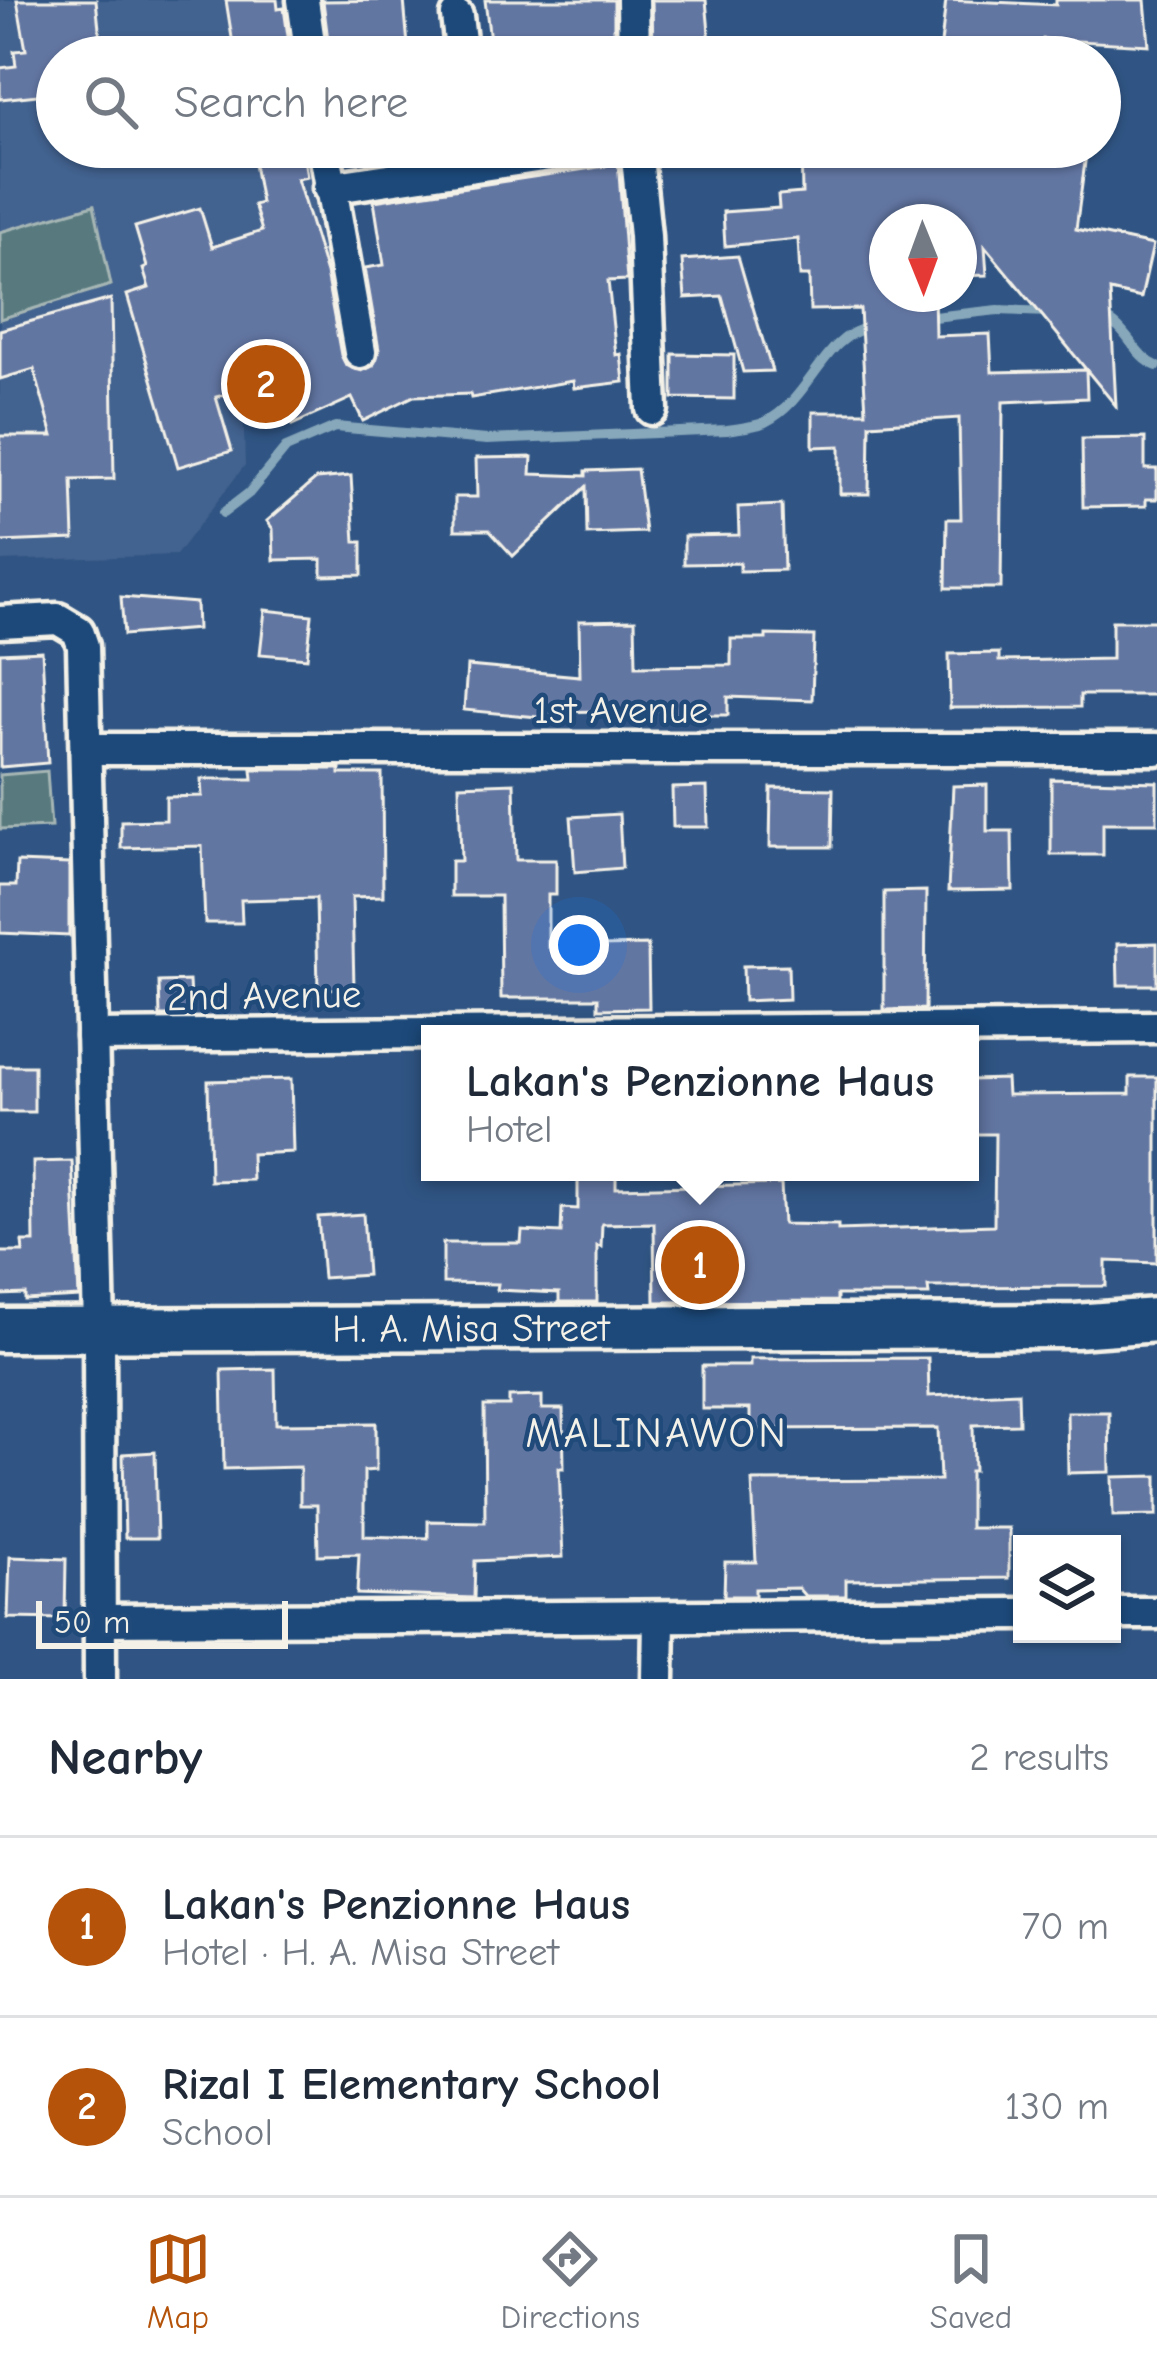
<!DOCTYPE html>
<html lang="en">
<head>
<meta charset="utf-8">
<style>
	body { margin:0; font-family:"Comic Neue",sans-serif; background:#f2f2f3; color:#1f2937 }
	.controls { position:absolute; right:36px; bottom:36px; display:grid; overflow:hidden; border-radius:0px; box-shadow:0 3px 9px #0004 }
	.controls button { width:108px; height:108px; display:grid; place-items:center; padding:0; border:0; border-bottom:3px solid #e0e1e3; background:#fff; color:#1f2937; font:60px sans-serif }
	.compass { position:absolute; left:869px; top:204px; width:108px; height:108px; border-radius:50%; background:#fff; box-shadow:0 3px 9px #0004; rotate:179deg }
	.scale { position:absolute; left:36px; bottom:30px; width:252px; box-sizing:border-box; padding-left:12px; border:6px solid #f4f1e8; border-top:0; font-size:33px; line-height:42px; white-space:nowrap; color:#f4f1e8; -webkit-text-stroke:9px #1f4a7a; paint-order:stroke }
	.you { position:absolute; left:579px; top:945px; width:42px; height:42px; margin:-30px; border:9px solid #fff; border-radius:50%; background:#1a73e8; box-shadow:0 0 0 18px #1a73e833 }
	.badge { display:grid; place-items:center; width:78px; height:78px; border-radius:50%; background:#b45309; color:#fff; font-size:39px; font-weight:700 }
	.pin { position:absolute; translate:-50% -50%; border:6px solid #fff; box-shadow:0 3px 12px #0006 }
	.popup { position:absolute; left:421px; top:1025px; width:558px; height:156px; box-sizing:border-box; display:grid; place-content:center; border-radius:0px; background:#fff; filter:drop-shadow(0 3px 9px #0005); font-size:39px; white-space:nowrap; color:#747a83 }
	.popup b { font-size:45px; color:#1f2937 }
	.popup::after { content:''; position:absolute; left:50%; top:100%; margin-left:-24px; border:24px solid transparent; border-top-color:#fff }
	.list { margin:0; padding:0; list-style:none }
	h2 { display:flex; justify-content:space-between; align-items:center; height:156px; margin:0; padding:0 48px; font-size:51px }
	h2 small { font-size:39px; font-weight:400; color:#747a83 }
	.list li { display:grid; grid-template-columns:78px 1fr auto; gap:36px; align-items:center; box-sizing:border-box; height:180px; padding:0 48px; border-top:3px solid #e0e1e3 }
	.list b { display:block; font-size:45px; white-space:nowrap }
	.list p { margin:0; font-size:39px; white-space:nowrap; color:#747a83 }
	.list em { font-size:39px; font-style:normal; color:#747a83 }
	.icon { flex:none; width:66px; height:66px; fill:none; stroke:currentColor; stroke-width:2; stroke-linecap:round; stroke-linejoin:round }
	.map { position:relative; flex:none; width:1157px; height:1679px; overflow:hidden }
	.search { position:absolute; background:#fff; box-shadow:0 3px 9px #0004; left:36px; right:36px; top:36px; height:132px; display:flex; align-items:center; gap:30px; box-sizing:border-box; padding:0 42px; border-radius:66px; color:#747a83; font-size:45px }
	.sheet { height:516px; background:#fff }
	nav { display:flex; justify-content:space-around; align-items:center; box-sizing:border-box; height:168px; border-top:3px solid #e0e1e3; background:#fff; font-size:33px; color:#747a83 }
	nav a { display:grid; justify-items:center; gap:6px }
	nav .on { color:#b45309 }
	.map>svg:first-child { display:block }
</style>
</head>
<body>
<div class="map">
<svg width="1157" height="1679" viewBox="0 0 1157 1679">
	<rect width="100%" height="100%" fill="#305584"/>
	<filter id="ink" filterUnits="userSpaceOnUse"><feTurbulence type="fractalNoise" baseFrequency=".00833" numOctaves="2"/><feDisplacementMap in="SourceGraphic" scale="24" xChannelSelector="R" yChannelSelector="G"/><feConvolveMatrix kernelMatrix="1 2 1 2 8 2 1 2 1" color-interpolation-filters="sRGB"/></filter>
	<g filter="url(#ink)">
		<path fill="#43628f" d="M 0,0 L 291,0 L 299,57 L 57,57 L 57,147 L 312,147 L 361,359 L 243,399 L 245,465 L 176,555 L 0,561 Z"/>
		<g fill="#587a7f" stroke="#a6b6b4" stroke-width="3">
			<path d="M 94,205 L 111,285 L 0,319 L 0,232 Z"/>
			<path d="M 47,771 L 51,827 L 0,829 L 0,775 Z"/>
		</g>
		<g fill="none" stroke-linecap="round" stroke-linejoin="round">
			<g stroke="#87a7ba" stroke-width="10">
				<path d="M 924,318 L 998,310 L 1049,312"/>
				<path d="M 1103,318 C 1127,326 1133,356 1157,366"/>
				<path d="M 223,513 L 249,493 L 286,448 L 335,427 L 487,440 L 727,430 C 739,428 755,427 765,422 C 811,400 822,336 870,327"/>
			</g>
		</g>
		<g fill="#6276a2" stroke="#f4f1e8" stroke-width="3">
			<path d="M 17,0 L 96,0 L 102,57 L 57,57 L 57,93 L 0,99 L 0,68 L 16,66 L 14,51 L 26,50 Z"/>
			<path d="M 226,0 L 277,0 L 278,9 L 284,8 L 291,57 L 235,57 Z"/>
			<path d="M 404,0 L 409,57 L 348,57 L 347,52 L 330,56 L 323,1 Z"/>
			<path d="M 485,0 L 614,0 L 614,57 L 492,57 Z"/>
			<path d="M 652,0 L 706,0 L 710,43 L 653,52 Z"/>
			<path d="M 946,0 L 1056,5 L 1056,0 L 1145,0 L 1149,45 L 1043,39 L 1041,54 L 941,44 Z"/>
			<path d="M 251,147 L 302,147 L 307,177 L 297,179 L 326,273 L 341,355 L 346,365 L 362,371 L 373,366 L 379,350 L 365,268 L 384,265 L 374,201 L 605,166 L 618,160 L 627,280 L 608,281 L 616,355 L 621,354 L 624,382 L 574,388 L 573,381 L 471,398 L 470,394 L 414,396 L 363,421 L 352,398 L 292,425 L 274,381 L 216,397 L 232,451 L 178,467 L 127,295 L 149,288 L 143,269 L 147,267 L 135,227 L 200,208 L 212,247 L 262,231 L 254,205 L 261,203 Z"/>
			<path d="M 801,147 L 922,147 L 923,159 L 970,156 L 971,147 L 1087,147 L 1076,229 L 1153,245 L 1141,298 L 1110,291 L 1116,406 L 985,246 L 987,275 L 959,276 L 959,222 L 887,222 L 887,294 L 934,294 L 935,336 L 990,334 L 992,372 L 1086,370 L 1087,398 L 1003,402 L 1001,588 L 946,588 L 947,519 L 961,519 L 959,418 L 870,424 L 869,494 L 840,494 L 840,446 L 813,447 L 813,412 L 866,412 L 860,309 L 810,310 L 809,276 L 800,276 L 798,239 L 725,246 L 723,212 L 779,208 L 778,195 L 802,193 Z"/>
			<path d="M 738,256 L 749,294 L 772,371 L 743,372 L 722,296 L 685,298 L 682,260 Z"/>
			<path d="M 111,299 L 114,479 L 72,480 L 74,539 L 0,542 L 0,436 L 53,436 L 34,369 L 0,379 L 0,330 Z"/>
			<path d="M 673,354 L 734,355 L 734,399 L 673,398 Z"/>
			<path d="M 1145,438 L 1145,469 L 1157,469 L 1157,499 L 1146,499 L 1146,506 L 1083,507 L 1082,439 Z"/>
			<path d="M 532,457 L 531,474 L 586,476 L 586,471 L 637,469 L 645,532 L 587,534 L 586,487 L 513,556 L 489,530 L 455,530 L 455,497 L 477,497 L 476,458 Z"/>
			<path d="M 351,476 L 355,542 L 362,542 L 362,575 L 322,576 L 322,559 L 274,560 L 273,529 L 267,521 L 316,479 Z"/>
			<path d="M 782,505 L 784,570 L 740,571 L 740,563 L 684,564 L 684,536 L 739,535 L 738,507 Z"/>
			<path d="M 121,597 L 196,603 L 197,629 L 124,635 Z"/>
			<path d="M 265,610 L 312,615 L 307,658 L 260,654 Z"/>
			<path d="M 635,620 L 636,666 L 731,665 L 731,639 L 766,639 L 766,635 L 814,636 L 812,700 L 728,697 L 728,715 L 661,715 L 661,710 L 549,712 L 549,718 L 464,710 L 467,666 L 580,676 L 579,621 Z"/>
			<path d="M 1112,621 L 1157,621 L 1157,695 L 1080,695 L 1080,707 L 950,708 L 949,654 L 999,653 L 999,661 L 1112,659 Z"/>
			<path d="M 42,651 L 48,763 L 0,767 L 0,653 Z"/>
			<path d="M 252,769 L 340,769 L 340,774 L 382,774 L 383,896 L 352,897 L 354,988 L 318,989 L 316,898 L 241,900 L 242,923 L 205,923 L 202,846 L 121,848 L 121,821 L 166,820 L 166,797 L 202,796 L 201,779 L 253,779 Z"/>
			<path d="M 1051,779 L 1157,782 L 1157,823 L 1103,823 L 1103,855 L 1051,855 Z"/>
			<path d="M 514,783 L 516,860 L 556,860 L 556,895 L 548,895 L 548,947 L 648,945 L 649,1008 L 598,1009 L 598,998 L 501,998 L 500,896 L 451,896 L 451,861 L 461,861 L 459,785 Z"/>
			<path d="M 987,785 L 987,831 L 1012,831 L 1013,890 L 948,891 L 953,786 Z"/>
			<path d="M 707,787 L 708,827 L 673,827 L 672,788 Z"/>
			<path d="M 771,788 L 833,789 L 832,847 L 770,847 Z"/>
			<path d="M 619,814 L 622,868 L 575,872 L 571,817 Z"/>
			<path d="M 17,862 L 69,864 L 69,936 L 0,933 L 0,886 L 16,886 Z"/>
			<path d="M 926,891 L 925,1009 L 884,1010 L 884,892 Z"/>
			<path d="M 1157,943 L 1157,985 L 1118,985 L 1117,944 Z"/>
			<path d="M 788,965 L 789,999 L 744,1001 L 743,966 Z"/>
			<path d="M 189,981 L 191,1016 L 160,1016 L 159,982 Z"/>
			<rect x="0" y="1066" width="34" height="46"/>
			<path d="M 1130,1077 L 1157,1077 L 1157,1263 L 1106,1261 L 1106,1286 L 928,1287 L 929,1295 L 837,1295 L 837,1301 L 655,1302 L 654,1223 L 602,1224 L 601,1247 L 597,1246 L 597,1302 L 559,1302 L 559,1293 L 497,1290 L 498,1284 L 443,1283 L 443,1243 L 521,1243 L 522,1231 L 561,1233 L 562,1208 L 578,1209 L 578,1172 L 616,1172 L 616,1188 L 781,1184 L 783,1224 L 838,1225 L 838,1230 L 994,1225 L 995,1134 L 970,1134 L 970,1080 L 1006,1079 L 1007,1095 L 1130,1094 Z"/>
			<path d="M 291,1079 L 293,1152 L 251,1154 L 252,1180 L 210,1181 L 208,1081 Z"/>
			<path d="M 72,1161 L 79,1297 L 25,1300 L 25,1294 L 0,1295 L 0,1252 L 23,1252 L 22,1242 L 34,1242 L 33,1162 Z"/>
			<path d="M 363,1214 L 367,1275 L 323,1278 L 318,1217 Z"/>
			<path d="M 928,1358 L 929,1396 L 1018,1392 L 1019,1424 L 973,1425 L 974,1471 L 970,1471 L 970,1528 L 1009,1528 L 1009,1578 L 846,1580 L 846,1596 L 805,1596 L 798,1588 L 755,1589 L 755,1596 L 724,1596 L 725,1562 L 756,1562 L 752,1481 L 940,1480 L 938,1428 L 750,1429 L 750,1409 L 702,1409 L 702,1366 L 750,1366 L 750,1359 Z"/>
			<path d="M 275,1369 L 276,1424 L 376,1423 L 376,1470 L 364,1471 L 364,1536 L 428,1538 L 428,1521 L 485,1522 L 484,1406 L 509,1406 L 509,1397 L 542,1396 L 542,1409 L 563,1409 L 564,1468 L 559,1468 L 563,1557 L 475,1561 L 474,1598 L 357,1594 L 359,1554 L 318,1555 L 317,1505 L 300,1505 L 300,1467 L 224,1469 L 222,1370 Z"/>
			<path d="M 1067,1412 L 1109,1412 L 1110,1472 L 1068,1473 Z"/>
			<path d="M 155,1452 L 157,1538 L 125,1538 L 123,1454 Z"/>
			<path d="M 1157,1476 L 1157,1515 L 1113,1516 L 1112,1477 Z"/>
			<path d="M 10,1557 L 66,1559 L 65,1619 L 8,1618 Z"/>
		</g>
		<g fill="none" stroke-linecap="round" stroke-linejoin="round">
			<defs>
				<g id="street">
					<path d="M 303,0 L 311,57"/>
					<path d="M 633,0 L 634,57"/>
					<path d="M 457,16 L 462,57"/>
					<path d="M 324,147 L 360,352"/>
					<path d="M 636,147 L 645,236 L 652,409"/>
					<path d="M 329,188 L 602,147"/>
					<path d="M 0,622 L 58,619 L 78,631 L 83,646 L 99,1329 L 100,1679"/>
					<path d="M 86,749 L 1157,749"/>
					<path d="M 92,1036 L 1157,1027"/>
					<path d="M 1112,1613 L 1157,1613"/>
					<path d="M 101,1620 L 1022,1614"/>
					<path d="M 658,1679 L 659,1619"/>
				</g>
				<g id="secondary">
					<path id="s1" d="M 0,1330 L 1075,1326 L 1157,1320"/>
				</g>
			</defs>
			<use href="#street" stroke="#f4f1e8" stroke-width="39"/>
			<use href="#secondary" stroke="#f4f1e8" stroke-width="51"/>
			<use href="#street" stroke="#1f4a7a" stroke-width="30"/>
			<use href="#secondary" stroke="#1f4a7a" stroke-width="42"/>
		</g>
	</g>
	<g text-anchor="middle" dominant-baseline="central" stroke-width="9" stroke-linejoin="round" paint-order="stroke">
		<g font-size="39" fill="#f4f1e8" stroke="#1f4a7a">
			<text x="621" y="710">1st Avenue</text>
			<text transform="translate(264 996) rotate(-1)">2nd Avenue</text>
			<text stroke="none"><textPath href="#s1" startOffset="471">H. A. Misa Street</textPath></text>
		</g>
		<g font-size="42" letter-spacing="3" fill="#f4f1e8" stroke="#1f4a7a">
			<text x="657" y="1433">MALINAWON</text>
		</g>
	</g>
</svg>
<div class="controls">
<button><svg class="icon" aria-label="layers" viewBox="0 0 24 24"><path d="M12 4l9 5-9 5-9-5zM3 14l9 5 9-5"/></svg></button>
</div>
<svg class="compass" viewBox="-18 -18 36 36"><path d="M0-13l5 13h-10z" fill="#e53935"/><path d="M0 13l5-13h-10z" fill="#747a83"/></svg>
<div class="scale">50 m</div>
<div class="you"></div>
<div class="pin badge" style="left:700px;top:1265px">1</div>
<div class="popup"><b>Lakan's Penzionne Haus</b>Hotel</div>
<div class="pin badge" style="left:266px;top:384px">2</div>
<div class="search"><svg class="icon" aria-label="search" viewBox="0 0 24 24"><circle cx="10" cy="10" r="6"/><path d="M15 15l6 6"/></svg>Search here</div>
</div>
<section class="sheet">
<h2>Nearby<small>2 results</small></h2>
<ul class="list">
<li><span class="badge">1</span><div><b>Lakan's Penzionne Haus</b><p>Hotel · H. A. Misa Street</p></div><em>70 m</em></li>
<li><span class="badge">2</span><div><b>Rizal I Elementary School</b><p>School</p></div><em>130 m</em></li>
</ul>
</section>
<nav>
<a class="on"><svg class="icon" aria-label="map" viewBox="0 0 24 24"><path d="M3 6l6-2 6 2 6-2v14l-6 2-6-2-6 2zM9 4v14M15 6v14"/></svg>Map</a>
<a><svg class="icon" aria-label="directions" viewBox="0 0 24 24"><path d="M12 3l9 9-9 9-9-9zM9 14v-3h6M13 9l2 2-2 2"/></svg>Directions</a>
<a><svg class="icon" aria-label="saved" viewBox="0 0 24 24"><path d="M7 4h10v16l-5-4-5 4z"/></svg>Saved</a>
</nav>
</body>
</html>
